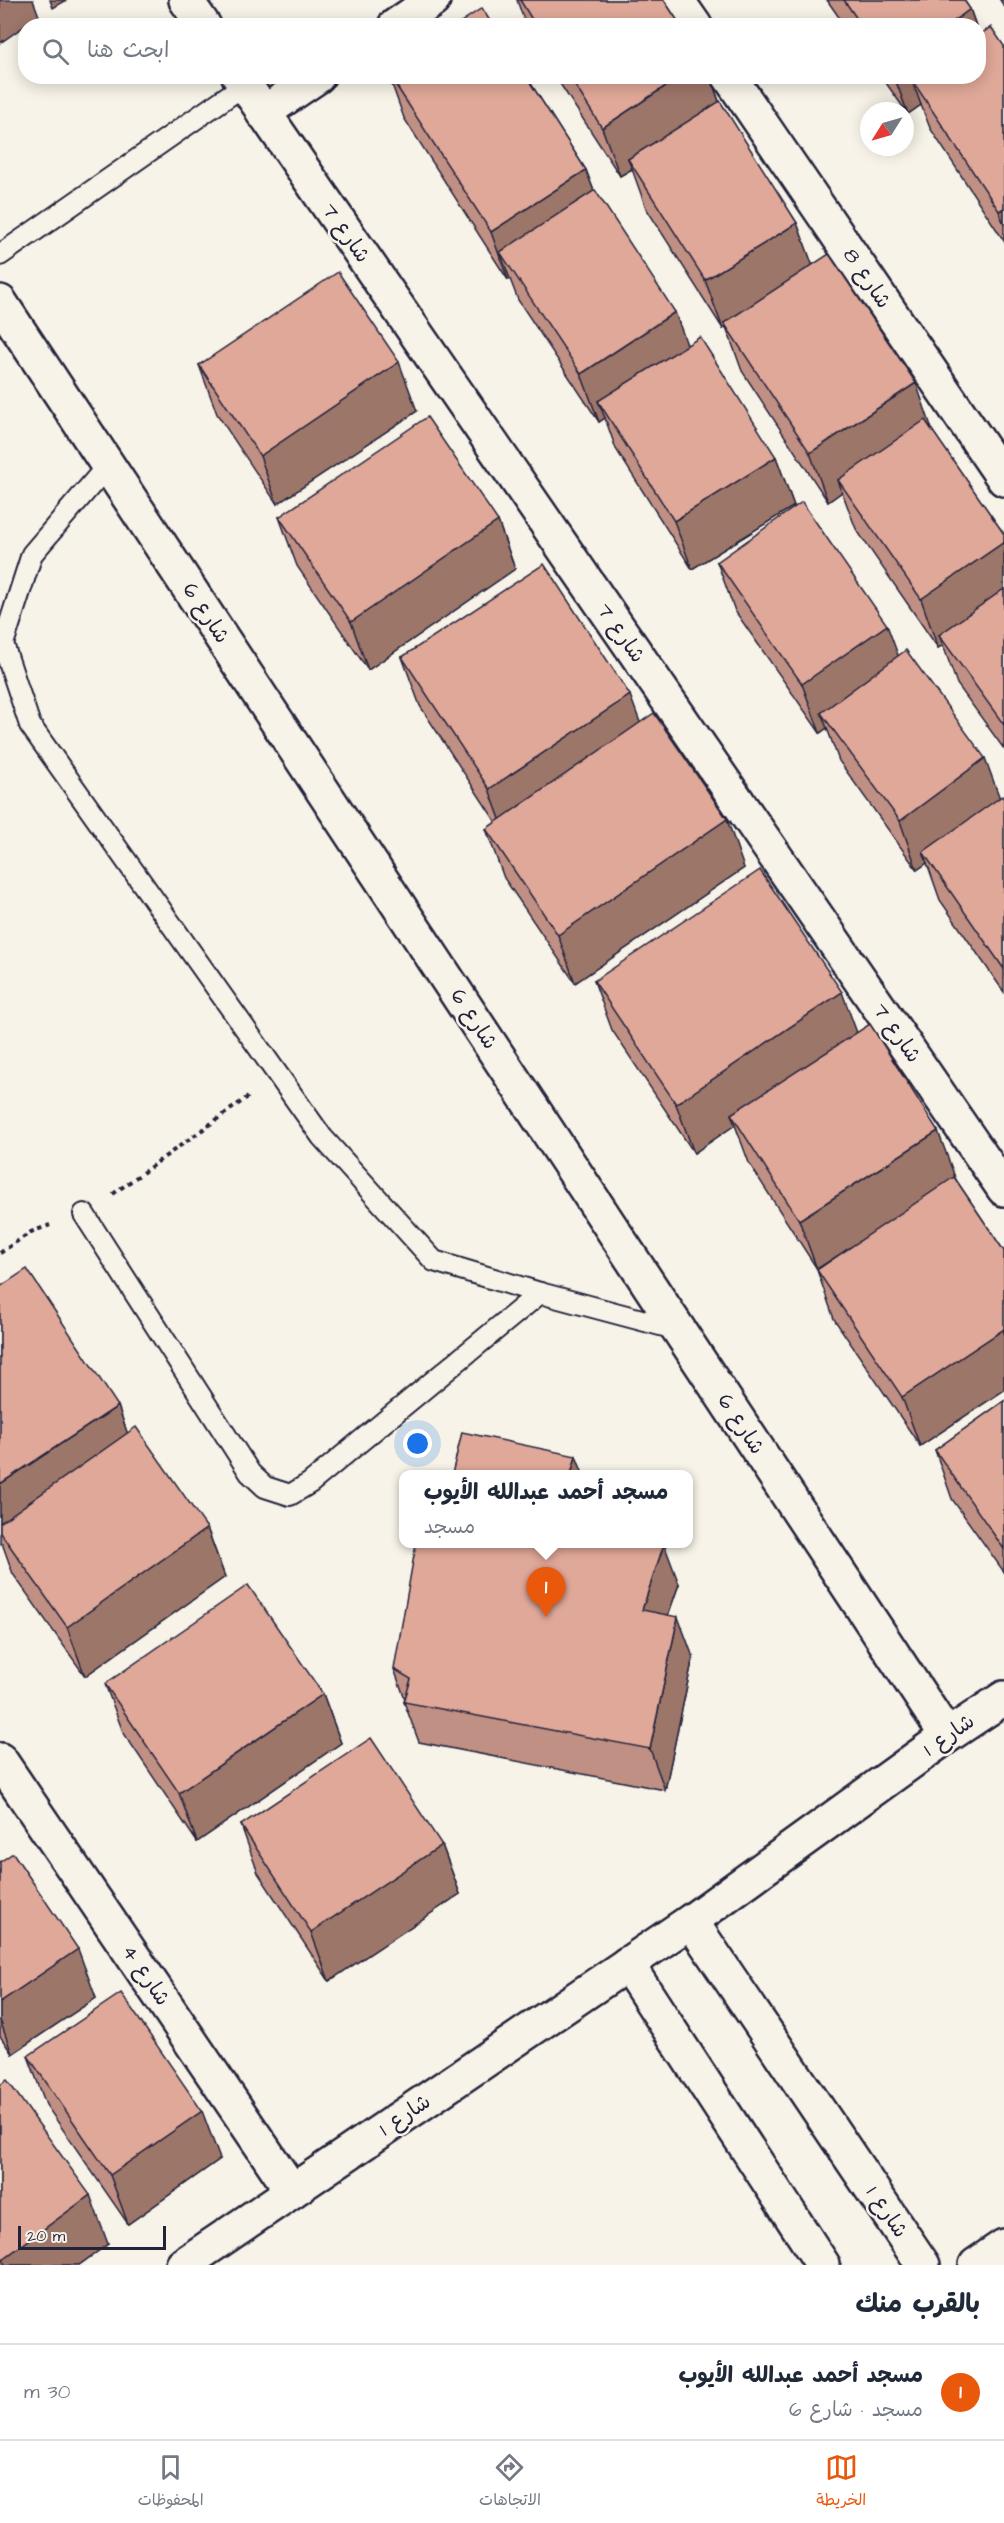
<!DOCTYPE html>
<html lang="ar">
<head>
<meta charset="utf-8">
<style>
	body { margin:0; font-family:"Architects Daughter","Playpen Sans Arabic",sans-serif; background:#f6f6f7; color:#1f2937; direction:rtl }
	.compass { position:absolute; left:860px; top:102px; width:54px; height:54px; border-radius:50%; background:#fff; box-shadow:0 3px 15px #0003; rotate:233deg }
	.scale { position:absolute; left:18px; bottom:15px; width:148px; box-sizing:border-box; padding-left:6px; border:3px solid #22223b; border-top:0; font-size:16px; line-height:21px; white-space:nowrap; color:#22223b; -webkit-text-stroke:4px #f7f3e8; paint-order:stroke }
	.you { position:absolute; left:418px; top:1444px; width:21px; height:21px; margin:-15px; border:4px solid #fff; border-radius:50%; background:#1a73e8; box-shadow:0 0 0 9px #1a73e833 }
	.badge { display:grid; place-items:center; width:39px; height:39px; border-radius:50%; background:#ea580c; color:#fff; font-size:20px; font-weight:700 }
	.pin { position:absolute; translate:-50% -50px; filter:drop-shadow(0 2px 3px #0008) }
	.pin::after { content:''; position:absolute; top:32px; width:21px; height:18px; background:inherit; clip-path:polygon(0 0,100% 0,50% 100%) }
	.popup { position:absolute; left:399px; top:1470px; width:294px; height:78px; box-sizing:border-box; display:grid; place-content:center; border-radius:12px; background:#fff; filter:drop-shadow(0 2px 4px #0005); font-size:20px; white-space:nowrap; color:#747a83 }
	.popup b { font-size:22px; color:#1f2937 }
	.popup::after { content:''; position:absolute; left:50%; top:100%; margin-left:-12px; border:12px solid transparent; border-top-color:#fff }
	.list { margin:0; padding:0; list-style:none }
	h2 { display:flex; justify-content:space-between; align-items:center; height:78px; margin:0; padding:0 24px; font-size:26px }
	h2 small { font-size:20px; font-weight:400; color:#747a83 }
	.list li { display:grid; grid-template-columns:39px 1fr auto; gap:18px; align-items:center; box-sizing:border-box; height:96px; padding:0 24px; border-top:2px solid #e0e1e3 }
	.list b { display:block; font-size:22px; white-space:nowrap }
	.list p { margin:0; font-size:20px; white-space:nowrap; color:#747a83 }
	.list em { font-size:20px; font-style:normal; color:#747a83 }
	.icon { flex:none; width:33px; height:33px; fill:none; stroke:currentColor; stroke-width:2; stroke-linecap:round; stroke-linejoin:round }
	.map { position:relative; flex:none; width:1004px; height:2265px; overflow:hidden; direction:ltr }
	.search { position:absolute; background:#fff; box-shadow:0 3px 15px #0003; left:18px; right:18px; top:18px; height:66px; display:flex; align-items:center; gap:15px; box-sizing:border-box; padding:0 21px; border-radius:24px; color:#747a83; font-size:22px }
	.sheet { height:174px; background:#fff }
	nav { display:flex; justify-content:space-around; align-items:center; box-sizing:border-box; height:84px; border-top:2px solid #e0e1e3; background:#fff; font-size:16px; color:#747a83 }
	nav a { display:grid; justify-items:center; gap:3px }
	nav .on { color:#ea580c }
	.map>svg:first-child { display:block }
</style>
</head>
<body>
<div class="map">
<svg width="1004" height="2265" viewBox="0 0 1004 2265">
	<rect width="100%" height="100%" fill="#f7f3e8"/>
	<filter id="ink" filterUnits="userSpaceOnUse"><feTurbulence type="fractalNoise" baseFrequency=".0167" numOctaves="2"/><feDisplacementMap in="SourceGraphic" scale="12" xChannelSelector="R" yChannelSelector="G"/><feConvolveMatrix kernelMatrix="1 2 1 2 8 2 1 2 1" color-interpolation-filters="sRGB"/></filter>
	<g filter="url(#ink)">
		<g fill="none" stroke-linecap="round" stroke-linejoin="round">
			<defs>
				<g id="service">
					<path d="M 0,255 L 244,85"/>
					<path d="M 108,465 L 32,554 L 3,644 L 30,725 L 322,1137 L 434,1261 L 540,1293 L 679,1330"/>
					<path d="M 84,1214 L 250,1473 L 265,1487 L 290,1495 L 310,1483 L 540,1293"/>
				</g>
				<g id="minor">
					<path d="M 186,0 L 204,26"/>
					<path d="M 677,0 L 695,26"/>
					<path d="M 395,26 L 433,0"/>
					<path d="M 239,76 L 1004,1189"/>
					<path d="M 729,76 L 1004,479"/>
					<path d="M 263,113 L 318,76"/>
					<path d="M 0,302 L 947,1736"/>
					<path d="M 0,1760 L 292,2191"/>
					<path d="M 691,1921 L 923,2265"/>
					<path d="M 627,1964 L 823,2265"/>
					<path d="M 183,2265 L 691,1921 L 947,1736 L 1004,1698"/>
				</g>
				<path id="tertiary" d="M 976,2265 L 1004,2246"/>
			</defs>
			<use href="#service" stroke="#22223b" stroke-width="24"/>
			<use href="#minor" stroke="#22223b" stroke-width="38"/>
			<use href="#tertiary" stroke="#22223b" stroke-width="38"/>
			<g stroke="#22223b" stroke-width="4" stroke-dasharray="4.5 4.5" stroke-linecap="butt">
				<path d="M 113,1194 L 248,1097"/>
				<path d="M 0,1253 L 31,1232 L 50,1225"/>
			</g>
			<use href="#service" stroke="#f7f3e8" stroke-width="20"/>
			<use href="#minor" stroke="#f7f3e8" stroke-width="33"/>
			<use href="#tertiary" stroke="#f7f3e8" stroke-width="33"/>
		</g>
		<g fill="#c19084" stroke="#22223b" stroke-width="1.5">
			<path d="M 517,0 L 664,0 L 681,26 L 526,26 Z"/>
			<path d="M 827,0 L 964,0 L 970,9 L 976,26 L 845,26 Z"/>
			<path d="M 1000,0 L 1004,0 L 1004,6 Z"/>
			<path d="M 980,35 L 1004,46 L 1004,241 L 930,128 L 921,105 L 908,114 L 881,76 L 978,76 Z"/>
			<path d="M 389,76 L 526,76 L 586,170 L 594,191 L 687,345 L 776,457 L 794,506 L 692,569 L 616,449 L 605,418 L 599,422 L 518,300 L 510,279 L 508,280 L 404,118 Z"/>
			<path d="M 555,76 L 710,76 L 719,101 L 797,223 L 812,265 L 933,432 L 1004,534 L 1004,749 L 957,684 L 943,645 L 938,648 L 856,529 L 842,492 L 828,502 L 742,371 L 726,327 L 723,329 L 646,208 L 632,169 L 620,176 Z"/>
			<path d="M 199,365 L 417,411 L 277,504 L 217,414 Z"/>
			<path d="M 279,517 L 498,521 L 515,569 L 368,670 L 297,566 Z"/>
			<path d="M 717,562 L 899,656 L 1000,798 L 1004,799 L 1004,992 L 940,900 L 927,863 L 917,870 L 839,761 L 827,728 L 820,733 L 735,611 Z"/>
			<path d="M 402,657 L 640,723 L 744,868 L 575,983 L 504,878 L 486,829 L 496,822 L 420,706 Z"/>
			<path d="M 594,981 L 857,1033 L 1004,1251 L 1004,1390 L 920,1446 L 834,1319 L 817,1270 L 849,1248 L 817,1269 L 749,1163 L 735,1125 L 694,1153 L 612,1030 Z"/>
			<path d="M 0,1287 L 118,1406 L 127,1433 L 207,1528 L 225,1577 L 85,1676 L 13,1574 L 2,1543 L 0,1544 Z"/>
			<path d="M 1004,1401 L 1004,1572 L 952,1499 L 935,1450 Z"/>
			<path d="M 679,1584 L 668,1615 L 693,1657 L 665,1790 L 419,1742 L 404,1702 L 405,1699 L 394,1669 Z"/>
			<path d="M 105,1684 L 323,1694 L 341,1743 L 197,1842 L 123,1732 Z"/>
			<path d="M 241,1825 L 442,1845 L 460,1894 L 329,1981 L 258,1873 Z"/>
			<path d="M 0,1862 L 96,1998 L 12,2054 L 0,2036 Z"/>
			<path d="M 28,2056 L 220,2159 L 128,2224 L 46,2105 Z"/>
			<path d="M 0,2085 L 108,2244 L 79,2265 L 0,2265 Z"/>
		</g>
		<g fill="#9d766b" stroke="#22223b" stroke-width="1.5">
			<path d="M 0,0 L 33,0 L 39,16 L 0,43 Z"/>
			<path d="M 50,0 L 67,0 L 53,8 Z"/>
			<path d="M 970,9 L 976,26 L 947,26 Z"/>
			<path d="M 681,76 L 710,76 L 722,110 L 628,159 L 632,169 L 620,176 L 602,128 Z"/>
			<path d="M 894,76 L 961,76 L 912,80 L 921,105 L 908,114 Z"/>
			<path d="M 586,170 L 604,218 L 500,252 L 510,279 L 508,280 L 491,232 Z"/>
			<path d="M 1004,208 L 1004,225 L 999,211 Z"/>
			<path d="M 797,223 L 815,272 L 724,323 L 726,327 L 723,329 L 705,280 Z"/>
			<path d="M 675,312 L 693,361 L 598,401 L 605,418 L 599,422 L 581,374 Z"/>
			<path d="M 399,362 L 417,411 L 277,504 L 260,456 Z"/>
			<path d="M 916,383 L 933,432 L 838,480 L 842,492 L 828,502 L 810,453 Z"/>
			<path d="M 776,457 L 794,506 L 692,569 L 674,521 Z"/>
			<path d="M 498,521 L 515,569 L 368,670 L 351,622 Z"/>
			<path d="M 1004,542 L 1004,603 L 939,635 L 943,645 L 938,648 L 921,599 Z"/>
			<path d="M 887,625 L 905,674 L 821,713 L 827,728 L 820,733 L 802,684 Z"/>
			<path d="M 630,695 L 648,744 L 507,838 L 489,789 Z"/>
			<path d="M 985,758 L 1003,807 L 923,852 L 927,863 L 917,870 L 900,821 Z"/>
			<path d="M 727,819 L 744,868 L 575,983 L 558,935 Z"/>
			<path d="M 842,992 L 860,1041 L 731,1114 L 735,1125 L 694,1153 L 676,1104 Z"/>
			<path d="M 938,1131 L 956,1180 L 817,1269 L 799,1220 Z"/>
			<path d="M 1004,1329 L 1004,1390 L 920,1446 L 902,1397 Z"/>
			<path d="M 118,1406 L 135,1455 L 0,1532 L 0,1484 Z"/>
			<path d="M 576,1456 L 583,1474 L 571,1474 Z"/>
			<path d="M 207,1528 L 225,1577 L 85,1676 L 67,1627 Z"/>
			<path d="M 664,1544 L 679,1584 L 656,1650 L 642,1610 Z"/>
			<path d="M 678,1617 L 693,1657 L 665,1790 L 650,1749 Z"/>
			<path d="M 323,1694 L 341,1743 L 197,1842 L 179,1793 Z"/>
			<path d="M 442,1845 L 460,1894 L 329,1981 L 311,1932 Z"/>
			<path d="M 78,1949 L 96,1998 L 12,2054 L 0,2020 L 0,2002 Z"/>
			<path d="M 202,2111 L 220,2159 L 128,2224 L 110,2175 Z"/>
			<path d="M 90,2195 L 108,2244 L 79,2265 L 5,2265 L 3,2259 Z"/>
		</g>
		<g fill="#e0a899" stroke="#22223b" stroke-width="1.5">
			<path d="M 520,0 L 664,0 L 681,26 L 536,26 Z"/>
			<path d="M 844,0 L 964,0 L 970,9 L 947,26 L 862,26 Z"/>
			<path d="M 482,8 L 493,26 L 455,26 Z"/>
			<path d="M 991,27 L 1004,46 L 1004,208 L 999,211 L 912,80 L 917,76 L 978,76 L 978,36 Z"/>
			<path d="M 390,76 L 526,76 L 586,170 L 491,232 Z"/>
			<path d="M 569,76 L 681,76 L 602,128 Z"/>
			<path d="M 720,101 L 797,223 L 705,280 L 628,159 Z"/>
			<path d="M 595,190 L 675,312 L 581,374 L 500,252 Z"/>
			<path d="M 829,254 L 916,383 L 810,453 L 724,323 Z"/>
			<path d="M 338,272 L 399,362 L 260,456 L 199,365 Z"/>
			<path d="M 700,337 L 776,457 L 674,521 L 598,401 Z"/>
			<path d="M 427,417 L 498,521 L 351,622 L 279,517 Z"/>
			<path d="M 925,420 L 1004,534 L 1004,542 L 921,599 L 838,480 Z"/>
			<path d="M 802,502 L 887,625 L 802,684 L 717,562 Z"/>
			<path d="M 544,564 L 630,695 L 489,789 L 402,657 Z"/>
			<path d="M 1004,589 L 1004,725 L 939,635 Z"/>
			<path d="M 906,650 L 985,758 L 900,821 L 821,713 Z"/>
			<path d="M 654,713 L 727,819 L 558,935 L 486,829 Z"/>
			<path d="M 1002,796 L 1004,799 L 1004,969 L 923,852 Z"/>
			<path d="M 760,870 L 842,992 L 676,1104 L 594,981 Z"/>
			<path d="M 870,1024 L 938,1131 L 799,1220 L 731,1114 Z"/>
			<path d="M 954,1177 L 1004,1251 L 1004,1329 L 902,1397 L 817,1270 Z"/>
			<path d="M 27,1269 L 118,1406 L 0,1484 L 0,1287 Z"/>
			<path d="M 1004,1401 L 1004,1549 L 935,1450 Z"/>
			<path d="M 136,1427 L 207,1528 L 67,1627 L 0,1532 L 0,1523 Z"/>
			<path d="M 462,1432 L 576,1456 L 571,1474 L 452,1474 Z"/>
			<path d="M 416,1544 L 664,1544 L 642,1610 L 678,1617 L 650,1749 L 404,1702 L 411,1679 L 394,1669 Z"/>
			<path d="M 248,1585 L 323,1694 L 179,1793 L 105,1684 Z"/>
			<path d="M 371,1738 L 442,1845 L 311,1932 L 241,1825 Z"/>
			<path d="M 13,1853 L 78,1949 L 0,2002 L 0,1862 Z"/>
			<path d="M 121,1993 L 202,2111 L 110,2175 L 28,2056 Z"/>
			<path d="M 7,2080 L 90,2195 L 3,2259 L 0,2255 L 0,2085 Z"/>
		</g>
	</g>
	<g text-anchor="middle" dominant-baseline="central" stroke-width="5" stroke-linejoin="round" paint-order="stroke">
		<g font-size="21" fill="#22223b" stroke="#f7f3e8">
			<text transform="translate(346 233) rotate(55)">شارع 7</text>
			<text transform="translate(867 278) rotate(56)">شارع 8</text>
			<text transform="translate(206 613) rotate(57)">شارع 6</text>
			<text transform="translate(621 633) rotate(55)">شارع 7</text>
			<text transform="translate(474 1019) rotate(57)">شارع 6</text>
			<text transform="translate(897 1033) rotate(55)">شارع 7</text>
			<text transform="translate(741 1424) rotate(57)">شارع 6</text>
			<text transform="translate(949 1735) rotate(-35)">شارع 1</text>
			<text transform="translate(146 1975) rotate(56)">شارع 4</text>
			<text transform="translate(405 2115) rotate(-34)">شارع 1</text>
			<text transform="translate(887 2212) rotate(56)">شارع 1</text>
		</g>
	</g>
</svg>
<svg class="compass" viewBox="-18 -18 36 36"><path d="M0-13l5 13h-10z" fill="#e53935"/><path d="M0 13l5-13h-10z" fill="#747a83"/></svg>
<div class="scale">20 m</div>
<div class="you"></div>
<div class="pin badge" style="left:546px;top:1617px">1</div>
<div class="popup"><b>مسجد أحمد عبدالله الأيوب</b>مسجد</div>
<div class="search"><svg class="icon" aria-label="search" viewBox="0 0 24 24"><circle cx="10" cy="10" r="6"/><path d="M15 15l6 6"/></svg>ابحث هنا</div>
</div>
<section class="sheet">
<h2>بالقرب منك<small></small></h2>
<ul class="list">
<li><span class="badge">1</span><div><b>مسجد أحمد عبدالله الأيوب</b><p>مسجد · شارع 6</p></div><em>30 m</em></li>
</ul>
</section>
<nav>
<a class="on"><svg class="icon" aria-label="map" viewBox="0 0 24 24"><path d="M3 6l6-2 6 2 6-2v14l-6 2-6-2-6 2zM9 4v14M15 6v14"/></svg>الخريطة</a>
<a><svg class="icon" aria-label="directions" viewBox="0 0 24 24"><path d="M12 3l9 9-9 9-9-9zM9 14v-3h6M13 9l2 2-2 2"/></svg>الاتجاهات</a>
<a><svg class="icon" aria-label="saved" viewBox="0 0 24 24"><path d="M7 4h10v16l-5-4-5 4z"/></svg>المحفوظات</a>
</nav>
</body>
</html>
